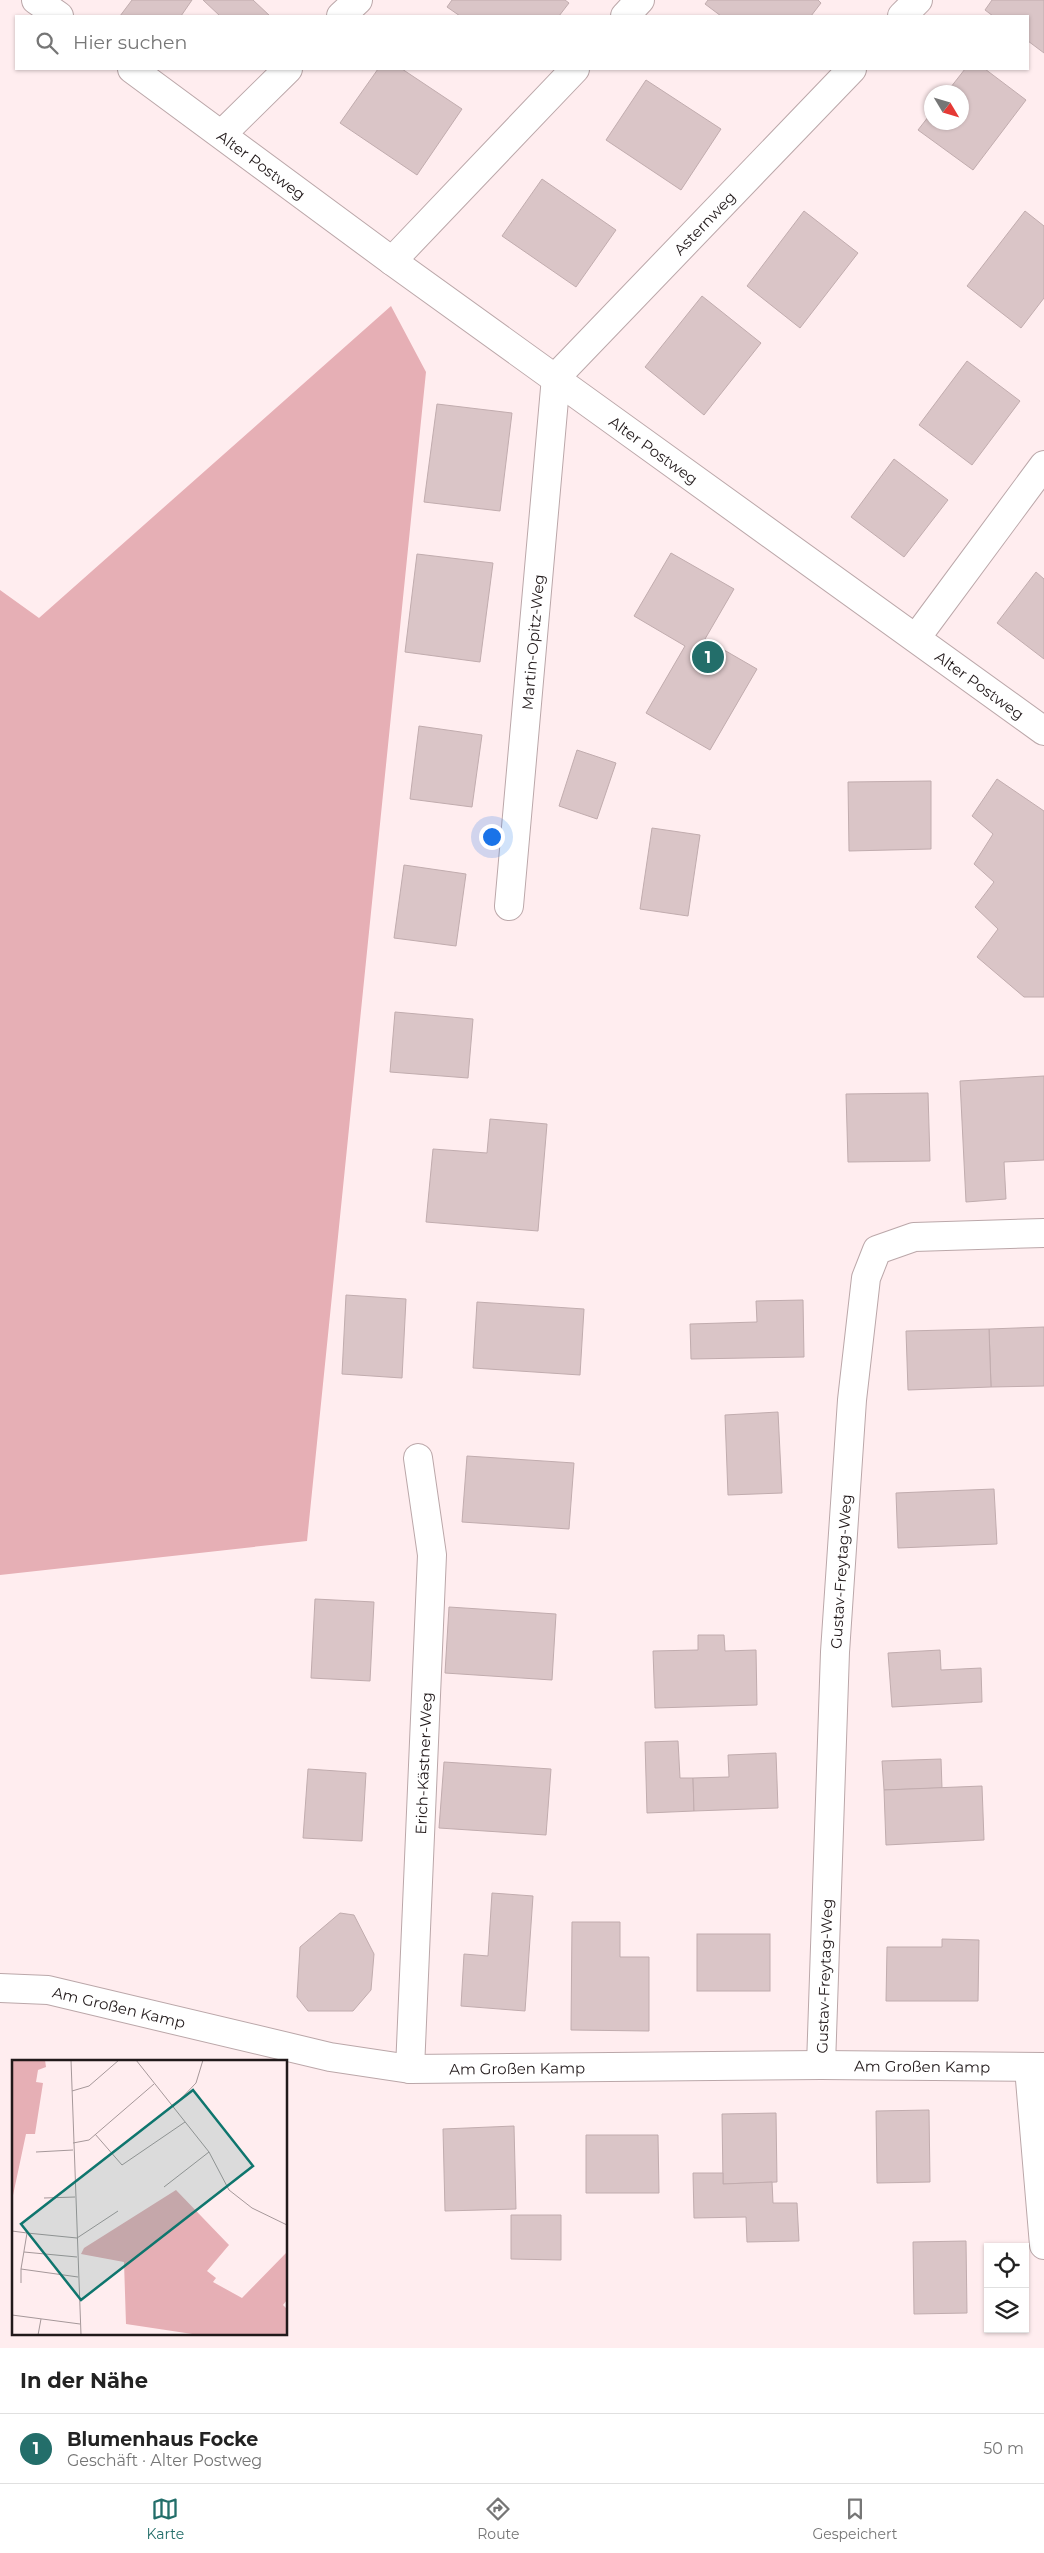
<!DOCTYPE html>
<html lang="de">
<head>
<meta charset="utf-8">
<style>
	body { margin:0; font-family:Montserrat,sans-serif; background:#f6f6f6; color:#222 }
	.controls { position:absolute; right:15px; bottom:15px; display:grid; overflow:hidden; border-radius:0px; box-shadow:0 1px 4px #0004 }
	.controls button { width:45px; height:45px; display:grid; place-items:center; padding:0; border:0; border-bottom:1px solid #e0e0e0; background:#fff; color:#222; font:25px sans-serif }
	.compass { position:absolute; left:924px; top:85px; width:45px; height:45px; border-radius:50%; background:#fff; box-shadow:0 1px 4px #0004; rotate:128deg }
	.you { position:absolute; left:491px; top:836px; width:18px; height:18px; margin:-12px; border:4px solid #fff; border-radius:50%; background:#1a73e8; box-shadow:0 0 0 8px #1a73e833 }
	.badge { display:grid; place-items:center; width:32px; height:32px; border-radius:50%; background:#236e6a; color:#fff; font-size:16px; font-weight:700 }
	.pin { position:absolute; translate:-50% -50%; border:2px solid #fff; box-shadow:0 1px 5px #0006 }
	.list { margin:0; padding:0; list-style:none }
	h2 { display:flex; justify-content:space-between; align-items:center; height:65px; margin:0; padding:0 20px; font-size:21px }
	h2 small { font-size:16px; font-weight:400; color:#767676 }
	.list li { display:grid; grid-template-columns:32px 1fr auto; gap:15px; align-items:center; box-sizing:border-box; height:70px; padding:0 20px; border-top:1px solid #e0e0e0 }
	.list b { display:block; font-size:19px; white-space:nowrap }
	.list p { margin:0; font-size:16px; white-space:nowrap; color:#767676 }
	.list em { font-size:16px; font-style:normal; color:#767676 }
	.icon { flex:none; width:28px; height:28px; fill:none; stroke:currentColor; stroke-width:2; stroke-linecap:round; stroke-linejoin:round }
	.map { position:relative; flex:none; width:1044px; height:2348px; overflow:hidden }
	.search { position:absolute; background:#fff; box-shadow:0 1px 4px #0004; left:15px; right:15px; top:15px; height:55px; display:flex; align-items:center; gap:12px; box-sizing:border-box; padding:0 18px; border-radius:0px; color:#767676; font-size:19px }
	.sheet { height:135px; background:#fff }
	nav { display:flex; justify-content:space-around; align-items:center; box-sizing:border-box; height:70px; border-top:1px solid #e0e0e0; background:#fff; font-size:14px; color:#767676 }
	nav a { display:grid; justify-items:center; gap:2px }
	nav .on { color:#236e6a }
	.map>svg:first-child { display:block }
</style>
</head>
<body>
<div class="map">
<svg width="1044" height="2348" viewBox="0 0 1044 2348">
	<rect width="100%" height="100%" fill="#ffedef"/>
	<path fill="#e6afb5" d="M 391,306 L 426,372 L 307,1541 L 0,1575 L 0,590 L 39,618 Z"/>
	<g fill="#dac5c7" stroke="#c1acae">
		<path d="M 132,0 L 192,0 L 181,16 L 120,16 Z"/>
		<path d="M 203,0 L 253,0 L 270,16 L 220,16 Z"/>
		<path d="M 452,0 L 565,0 L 569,3 L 559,16 L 460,16 L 447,7 Z"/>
		<path d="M 708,0 L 818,0 L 821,3 L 811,16 L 721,16 L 705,4 Z"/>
		<path d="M 992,0 L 1044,0 L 1044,53 L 1028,41 L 1028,16 L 993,16 L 985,10 Z"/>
		<path d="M 378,69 L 402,69 L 462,109 L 417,175 L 340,123 Z"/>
		<path d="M 965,69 L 985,69 L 1026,100 L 973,170 L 918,130 L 932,112 L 932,122 L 962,122 L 962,92 L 947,92 Z"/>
		<path d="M 646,80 L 721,129 L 681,190 L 606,140 Z"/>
		<path d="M 542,179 L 616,230 L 576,287 L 502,236 Z"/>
		<path d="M 804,211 L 858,253 L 800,328 L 747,286 Z"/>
		<path d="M 1025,211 L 1044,226 L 1044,298 L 1021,328 L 967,286 Z"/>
		<path d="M 702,296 L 761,343 L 704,415 L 645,367 Z"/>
		<path d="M 967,361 L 1020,401 L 972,465 L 919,425 Z"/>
		<path d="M 437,404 L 512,413 L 500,511 L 424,502 Z"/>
		<path d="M 894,459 L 948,500 L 904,557 L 851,517 Z"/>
		<path d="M 671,553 L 734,589 L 705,639 L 757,669 L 710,750 L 646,713 L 685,646 L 634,616 Z"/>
		<path d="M 417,554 L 493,563 L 480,662 L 405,652 Z"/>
		<path d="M 1036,572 L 1044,579 L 1044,659 L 997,623 Z"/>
		<path d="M 419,726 L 482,735 L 472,807 L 410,799 Z"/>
		<path d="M 577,750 L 616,763 L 597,819 L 559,806 Z"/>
		<path d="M 997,779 L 1044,811 L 1044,997 L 1024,997 L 977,957 L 998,929 L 975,907 L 994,882 L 974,864 L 993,834 L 972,816 Z"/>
		<path d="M 931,781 L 931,849 L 849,851 L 848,782 Z"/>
		<path d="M 652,828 L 700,835 L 688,916 L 640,909 Z"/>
		<path d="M 404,865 L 466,874 L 456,946 L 394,938 Z"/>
		<path d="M 395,1012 L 473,1019 L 468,1078 L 390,1072 Z"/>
		<path d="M 1044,1076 L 1044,1160 L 1004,1162 L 1006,1199 L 966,1202 L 960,1081 Z"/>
		<path d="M 928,1093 L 930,1161 L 848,1162 L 846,1094 Z"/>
		<path d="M 490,1119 L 547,1124 L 538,1231 L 426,1222 L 433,1149 L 487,1153 Z"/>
		<path d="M 346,1295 L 406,1299 L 402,1378 L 342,1374 Z"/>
		<path d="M 803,1300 L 804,1357 L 691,1359 L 690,1324 L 757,1322 L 756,1301 Z"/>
		<path d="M 477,1302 L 584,1309 L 580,1375 L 473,1368 Z"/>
		<path d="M 1044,1327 L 1044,1386 L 991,1387 L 989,1329 Z"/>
		<path d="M 989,1329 L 991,1387 L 908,1390 L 906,1331 Z"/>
		<path d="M 778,1412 L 782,1493 L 728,1495 L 725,1415 Z"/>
		<path d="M 467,1456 L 574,1463 L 569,1529 L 462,1522 Z"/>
		<path d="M 994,1489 L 997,1544 L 898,1548 L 896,1493 Z"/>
		<path d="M 315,1599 L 374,1602 L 370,1681 L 311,1678 Z"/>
		<path d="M 449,1607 L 556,1614 L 552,1680 L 445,1673 Z"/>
		<path d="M 698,1635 L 724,1635 L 725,1651 L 756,1650 L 757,1705 L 655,1708 L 653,1651 L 698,1650 Z"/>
		<path d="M 940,1650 L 941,1670 L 981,1668 L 982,1702 L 892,1707 L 888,1653 Z"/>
		<path d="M 678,1741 L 680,1778 L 693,1778 L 694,1811 L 647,1813 L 645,1742 Z"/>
		<path d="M 776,1753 L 778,1808 L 694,1811 L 693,1778 L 729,1777 L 728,1755 Z"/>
		<path d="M 941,1759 L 942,1788 L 884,1790 L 882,1761 Z"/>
		<path d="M 444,1762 L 551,1769 L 546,1835 L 439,1828 Z"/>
		<path d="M 308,1769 L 366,1773 L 362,1841 L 303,1838 Z"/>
		<path d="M 982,1786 L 984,1840 L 886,1845 L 884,1790 Z"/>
		<path d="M 492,1893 L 533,1896 L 525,2011 L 461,2006 L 464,1954 L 488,1956 Z"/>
		<path d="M 340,1913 L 354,1915 L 374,1954 L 371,1990 L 353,2011 L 308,2011 L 297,1997 L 300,1947 Z"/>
		<path d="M 572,1922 L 620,1922 L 620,1957 L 649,1957 L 649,2031 L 571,2030 Z"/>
		<rect x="697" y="1934" width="73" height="57"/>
		<path d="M 942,1939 L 979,1940 L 978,2001 L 886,2001 L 887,1947 L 942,1947 Z"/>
		<path d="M 929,2110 L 930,2182 L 877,2183 L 876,2111 Z"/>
		<path d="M 776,2113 L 777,2182 L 723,2184 L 722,2114 Z"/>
		<path d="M 514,2126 L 516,2209 L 445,2211 L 443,2129 Z"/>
		<path d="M 586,2135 L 658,2135 L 659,2193 L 586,2193 Z"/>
		<path d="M 693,2173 L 723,2173 L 723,2184 L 772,2182 L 773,2203 L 797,2203 L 799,2241 L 747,2242 L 746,2217 L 694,2218 Z"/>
		<path d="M 511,2215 L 561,2215 L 561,2260 L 511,2259 Z"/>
		<path d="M 966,2241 L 967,2313 L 914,2314 L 913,2242 Z"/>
	</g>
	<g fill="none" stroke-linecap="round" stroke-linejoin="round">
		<defs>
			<g id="street">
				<path d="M 36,0 L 59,16"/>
				<path d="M 341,16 L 358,0"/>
				<path d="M 625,16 L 640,0"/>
				<path d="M 902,16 L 918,0"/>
				<path id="s1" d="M 132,69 L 392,261 L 1044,731"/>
				<path d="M 222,134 L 288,69"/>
				<path d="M 392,261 L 575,69"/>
				<path d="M 916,638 L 1044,465"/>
				<path id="s2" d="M 509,906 L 556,377 L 852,69"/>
				<path id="s3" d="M 0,1988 L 48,1990 L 330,2057 L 410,2069 L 821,2065 L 1044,2067"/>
				<path id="s4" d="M 821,2065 L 835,1652 L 852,1400 L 866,1278 L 877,1250 L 914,1237 L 1044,1233"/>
				<path d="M 1029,2068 L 1044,2245"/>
				<path id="s5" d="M 410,2069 L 432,1555 L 418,1458"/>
			</g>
		</defs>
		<use href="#street" stroke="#bba7a9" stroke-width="30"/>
		<use href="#street" stroke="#fff" stroke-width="28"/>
	</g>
	<g text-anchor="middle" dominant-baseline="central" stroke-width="4.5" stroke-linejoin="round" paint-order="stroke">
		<g font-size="15" fill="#21191a" stroke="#fff">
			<text stroke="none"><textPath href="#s1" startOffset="161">Alter Postweg</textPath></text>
			<text stroke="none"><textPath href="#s2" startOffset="745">Asternweg</textPath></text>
			<text stroke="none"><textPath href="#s1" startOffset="646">Alter Postweg</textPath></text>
			<text stroke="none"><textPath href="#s2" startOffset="265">Martin-Opitz-Weg</textPath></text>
			<text stroke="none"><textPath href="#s1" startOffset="1048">Alter Postweg</textPath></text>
			<text stroke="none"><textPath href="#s4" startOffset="494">Gustav-Freytag-Weg</textPath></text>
			<text stroke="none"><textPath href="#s5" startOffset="306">Erich-Kästner-Weg</textPath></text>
			<text stroke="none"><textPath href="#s4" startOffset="89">Gustav-Freytag-Weg</textPath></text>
			<text stroke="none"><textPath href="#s3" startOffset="121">Am Großen Kamp</textPath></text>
			<text stroke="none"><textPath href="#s3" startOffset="931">Am Großen Kamp</textPath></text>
			<text stroke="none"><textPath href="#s3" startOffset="526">Am Großen Kamp</textPath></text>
		</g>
	</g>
	<g transform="translate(12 2060)">
		<rect width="275" height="275" fill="#ffedef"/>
		<path d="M 0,0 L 33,0 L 34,7 L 26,10 L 24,22 L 31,23 L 23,74 L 14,74 L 0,140 ZM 164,130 L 217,185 L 195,211 L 204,218 L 201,222 L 230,238 L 275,192 L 275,240 L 271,245 L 275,249 L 275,275 L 187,275 L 114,264 L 112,202 L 69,194 L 72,188 Z" fill="#e6afb5"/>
		<path fill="none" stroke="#a6989a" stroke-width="1" d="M 59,0 L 69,275M 124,0 L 197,92 L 217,130 L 240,148 L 275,165M 60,31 L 77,26 L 107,0M 161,47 L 184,23 L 191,0M 83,74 L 110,105 L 173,62M 61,83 L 77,80 L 142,24M 24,92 L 61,90M 152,127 L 197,92M 32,138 L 63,137M 0,171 L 15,173M 12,192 L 65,197M 9,209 L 15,173 L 65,178 L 106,151M 9,223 L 9,209 L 66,217M 0,255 L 68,264M 26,275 L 29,259"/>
		<path fill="#0f766e" fill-opacity="0.15" stroke="#0f766e" stroke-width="2.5" d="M 181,30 L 241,106 L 69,240 L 9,164 Z"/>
		<rect width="275" height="275" fill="none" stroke="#21191a" stroke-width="2.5"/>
	</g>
</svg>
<div class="controls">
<button><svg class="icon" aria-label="locate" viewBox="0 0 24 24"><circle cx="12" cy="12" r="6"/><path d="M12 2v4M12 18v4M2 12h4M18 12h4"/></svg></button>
<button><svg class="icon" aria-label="layers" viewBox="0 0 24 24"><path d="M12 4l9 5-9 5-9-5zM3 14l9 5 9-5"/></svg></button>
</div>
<svg class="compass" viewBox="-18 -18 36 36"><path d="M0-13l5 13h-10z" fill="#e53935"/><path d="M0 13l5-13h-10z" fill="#767676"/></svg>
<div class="you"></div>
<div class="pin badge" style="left:708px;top:657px">1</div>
<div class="search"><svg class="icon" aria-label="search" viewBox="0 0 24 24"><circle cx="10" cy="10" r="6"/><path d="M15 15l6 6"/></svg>Hier suchen</div>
</div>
<section class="sheet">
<h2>In der Nähe<small></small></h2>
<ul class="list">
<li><span class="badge">1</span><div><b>Blumenhaus Focke</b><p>Geschäft · Alter Postweg</p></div><em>50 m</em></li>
</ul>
</section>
<nav>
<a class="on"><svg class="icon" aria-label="map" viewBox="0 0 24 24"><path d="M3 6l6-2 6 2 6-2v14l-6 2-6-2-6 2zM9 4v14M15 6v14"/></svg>Karte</a>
<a><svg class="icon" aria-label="directions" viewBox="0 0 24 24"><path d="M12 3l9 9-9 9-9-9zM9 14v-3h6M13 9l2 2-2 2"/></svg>Route</a>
<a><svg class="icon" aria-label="saved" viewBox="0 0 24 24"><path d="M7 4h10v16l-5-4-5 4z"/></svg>Gespeichert</a>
</nav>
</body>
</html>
